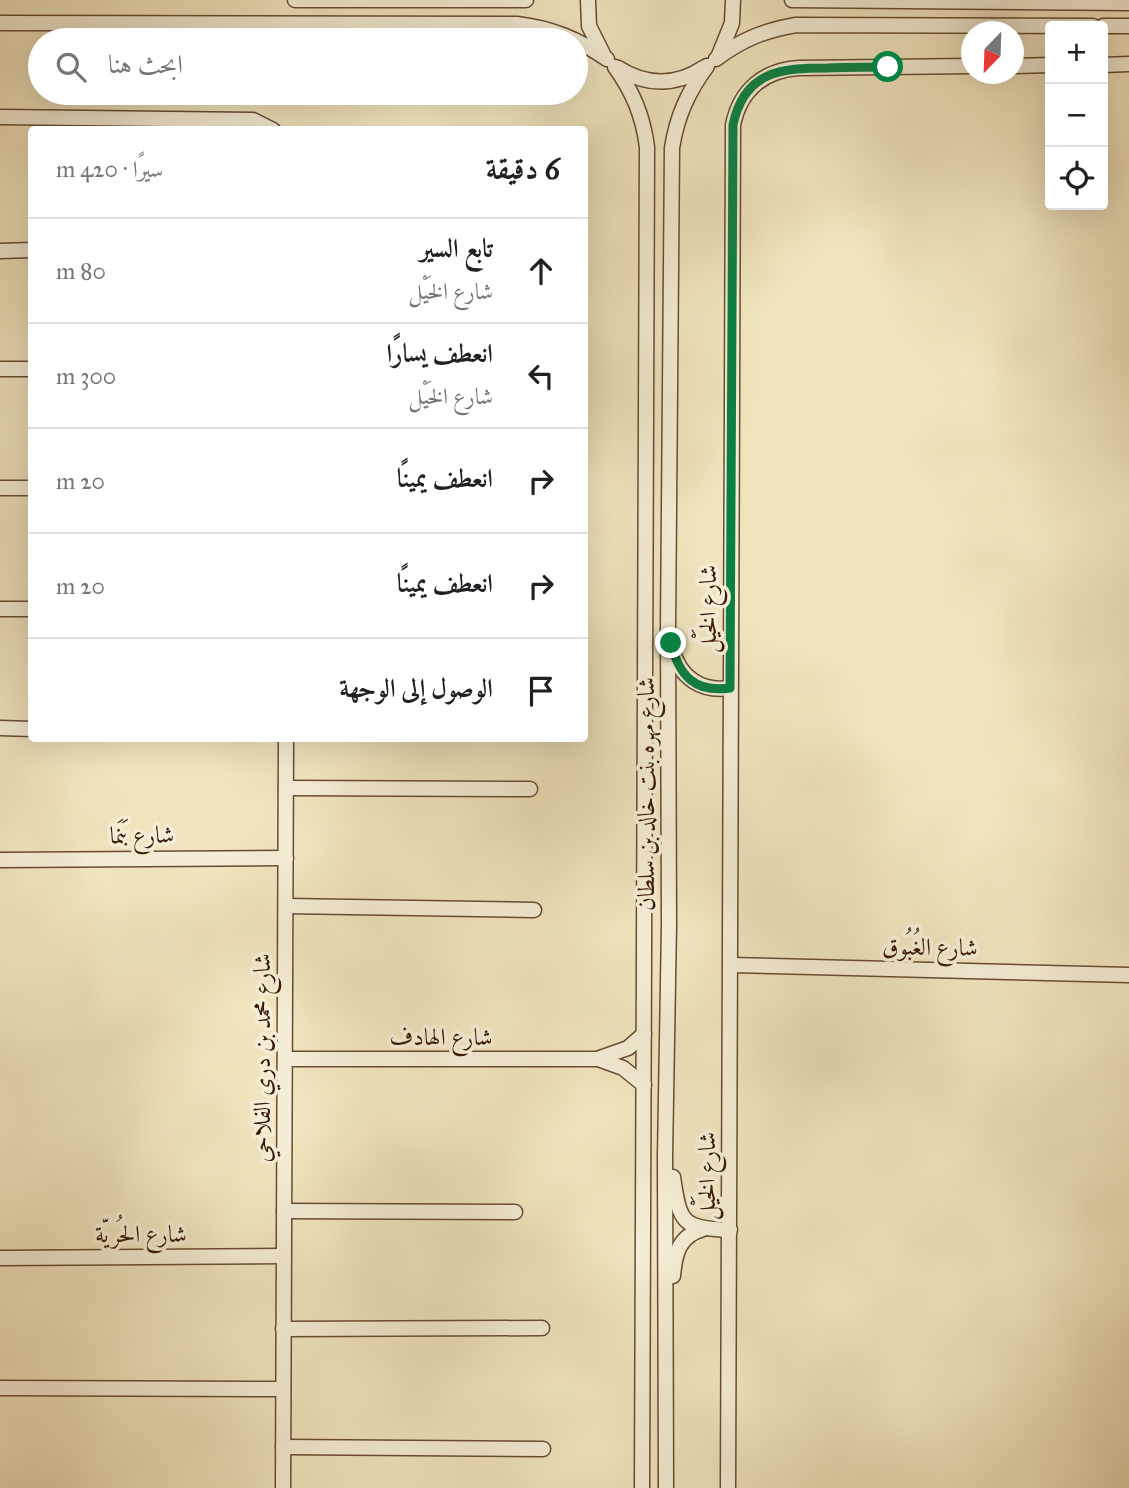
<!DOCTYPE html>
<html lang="ar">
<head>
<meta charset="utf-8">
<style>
	body { margin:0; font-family:"IM FELL Great Primer",Amiri,serif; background:#f6f6f6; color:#202124; direction:rtl }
	.controls { position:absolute; right:21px; top:21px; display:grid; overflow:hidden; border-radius:7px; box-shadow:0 7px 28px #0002 }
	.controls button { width:63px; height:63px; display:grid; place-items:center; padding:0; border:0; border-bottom:2px solid #e0e0e0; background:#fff; color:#202124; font:35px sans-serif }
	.compass { position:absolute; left:961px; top:21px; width:63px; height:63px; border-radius:50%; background:#fff; box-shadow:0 7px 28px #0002; rotate:203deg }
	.stop { position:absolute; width:21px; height:21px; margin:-16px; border:5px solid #0b8043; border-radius:50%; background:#fff }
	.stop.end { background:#0b8043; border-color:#fff; box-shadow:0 2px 7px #0008 }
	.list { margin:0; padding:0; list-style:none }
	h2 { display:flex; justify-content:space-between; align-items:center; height:91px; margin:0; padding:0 28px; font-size:30px }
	h2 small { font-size:23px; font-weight:400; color:#757577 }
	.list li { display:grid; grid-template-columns:46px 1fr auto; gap:21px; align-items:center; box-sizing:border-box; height:105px; padding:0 28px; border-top:2px solid #e0e0e0 }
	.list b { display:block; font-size:26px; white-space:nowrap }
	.list p { margin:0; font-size:23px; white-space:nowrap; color:#757577 }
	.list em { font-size:23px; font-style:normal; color:#757577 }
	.icon { flex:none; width:38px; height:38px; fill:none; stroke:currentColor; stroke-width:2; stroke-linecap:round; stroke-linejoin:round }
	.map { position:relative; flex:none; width:1129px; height:1488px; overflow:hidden; direction:ltr }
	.search { position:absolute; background:#fff; box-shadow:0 7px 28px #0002; left:28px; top:28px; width:560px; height:77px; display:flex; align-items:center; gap:18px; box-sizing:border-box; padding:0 24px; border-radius:38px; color:#757577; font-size:26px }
	.panel { position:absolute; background:#fff; box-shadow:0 7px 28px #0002; left:28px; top:126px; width:560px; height:616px; border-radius:7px; direction:rtl }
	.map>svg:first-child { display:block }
</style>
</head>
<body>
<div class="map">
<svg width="1129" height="1488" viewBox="0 0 1129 1488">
	<rect width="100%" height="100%" fill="#f0e4be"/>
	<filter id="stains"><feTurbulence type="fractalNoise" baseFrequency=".00286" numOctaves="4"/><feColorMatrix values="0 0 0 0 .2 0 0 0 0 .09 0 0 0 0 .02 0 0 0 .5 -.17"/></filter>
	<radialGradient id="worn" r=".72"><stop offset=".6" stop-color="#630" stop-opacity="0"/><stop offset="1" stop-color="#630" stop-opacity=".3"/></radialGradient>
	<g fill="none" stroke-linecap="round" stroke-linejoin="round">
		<defs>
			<g id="minor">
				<path d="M 295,0 L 526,0"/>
				<path d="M 588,0 L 589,26 L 603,54"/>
				<path d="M 792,0 L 1129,3"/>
				<path d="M 0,23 L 517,24 C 551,28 578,39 607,59"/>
				<path d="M 1103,26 L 1129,26"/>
				<path d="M 719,55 L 732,23 L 733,0"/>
				<path d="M 716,59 C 741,40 765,30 796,25 L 1093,26"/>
				<path d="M 1103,65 L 1129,64"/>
				<path d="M 1014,66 L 1050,65"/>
				<path d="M 615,67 C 633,92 643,116 647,147 L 642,1488"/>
				<path d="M 618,68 C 646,86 676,86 703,68"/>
				<path d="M 0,117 L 253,120 L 273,130"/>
				<path d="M 0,251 L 32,250"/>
				<path d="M 0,369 L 32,369"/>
				<path d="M 0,488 L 32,488"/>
				<path d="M 0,609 L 32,609"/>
				<path d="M 672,649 C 680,678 701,692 730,688"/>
				<path d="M 0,728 L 32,729"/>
				<path d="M 286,788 L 530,789"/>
				<path d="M 0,860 L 286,858"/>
				<path d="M 286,906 L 534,910"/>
				<path d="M 730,965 L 1129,975"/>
				<path d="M 286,1059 L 597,1059 L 628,1048 L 644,1034"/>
				<path d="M 598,1059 L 623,1068 L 644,1085"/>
				<path d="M 673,1177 C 680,1224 682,1228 730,1230"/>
				<path d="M 284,1211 L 515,1212"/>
				<path d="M 0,1258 L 282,1256"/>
				<path d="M 673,1276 C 675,1253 679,1236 703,1229"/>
				<path d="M 283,1329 L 542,1328"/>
				<path d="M 0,1388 L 283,1389"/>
				<path d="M 283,1447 L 543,1449"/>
				<path d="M 283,1488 L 286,738"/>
				<path d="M 666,1488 L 665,1156 L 669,924 L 668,629 L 672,148 C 677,116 688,92 707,66"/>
				<path d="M 728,1488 L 733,125 C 740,90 764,70 799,68 L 972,66"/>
			</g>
		</defs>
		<use href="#minor" stroke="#684c32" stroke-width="17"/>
		<use href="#minor" stroke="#f5edd5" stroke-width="14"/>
	</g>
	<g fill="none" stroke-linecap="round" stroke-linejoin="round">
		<path stroke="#0b8043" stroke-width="9" d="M 671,643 C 679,676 695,693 730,688 L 733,125 C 744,71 781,68 828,68 C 848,67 868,67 888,67"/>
	</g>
	<g text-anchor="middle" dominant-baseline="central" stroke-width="7" stroke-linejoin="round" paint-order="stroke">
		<g font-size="24" fill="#3a1a04" stroke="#f5edd5">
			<text transform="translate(708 609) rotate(-90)">شارع الخَيْل</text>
			<text transform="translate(646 794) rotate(-90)">شارع مهره بنت خالد بن سلطان</text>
			<text transform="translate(142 835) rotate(-1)">شارع بَنَما</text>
			<text transform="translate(930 947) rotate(1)">شارع الغُبُوق</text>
			<text x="441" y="1037">شارع الهادف</text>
			<text transform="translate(262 1058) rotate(-90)">شارع محمد بن دري الفلاحي</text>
			<text transform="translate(707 1176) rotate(-90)">شارع الخَيْل</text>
			<text x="141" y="1234">شارع الحُريّة</text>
		</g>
	</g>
	<rect width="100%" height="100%" filter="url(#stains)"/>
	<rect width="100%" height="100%" fill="url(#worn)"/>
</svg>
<div class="controls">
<button>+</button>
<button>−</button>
<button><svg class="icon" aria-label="locate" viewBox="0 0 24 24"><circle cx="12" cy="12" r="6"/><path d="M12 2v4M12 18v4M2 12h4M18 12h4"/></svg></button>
</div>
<svg class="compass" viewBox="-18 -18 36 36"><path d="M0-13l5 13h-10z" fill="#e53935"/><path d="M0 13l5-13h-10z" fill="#757577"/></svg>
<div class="stop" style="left:888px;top:67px"></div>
<div class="stop end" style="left:671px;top:643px"></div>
<div class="search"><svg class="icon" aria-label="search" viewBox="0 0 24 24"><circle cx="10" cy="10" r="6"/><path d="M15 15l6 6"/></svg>ابحث هنا</div>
<section class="panel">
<h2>6 دقيقة<small>سيرًا · 420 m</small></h2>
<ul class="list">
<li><svg class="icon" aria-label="ahead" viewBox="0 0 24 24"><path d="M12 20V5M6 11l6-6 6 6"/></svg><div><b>تابع السير</b><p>شارع الخَيْل</p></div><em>80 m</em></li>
<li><svg class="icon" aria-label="left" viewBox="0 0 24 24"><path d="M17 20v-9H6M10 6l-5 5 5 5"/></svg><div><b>انعطف يسارًا</b><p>شارع الخَيْل</p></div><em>300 m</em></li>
<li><svg class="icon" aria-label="right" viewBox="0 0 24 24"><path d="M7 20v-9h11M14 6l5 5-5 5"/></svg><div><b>انعطف يمينًا</b></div><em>20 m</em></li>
<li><svg class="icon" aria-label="right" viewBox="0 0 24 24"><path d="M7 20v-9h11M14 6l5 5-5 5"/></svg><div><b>انعطف يمينًا</b></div><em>20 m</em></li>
<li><svg class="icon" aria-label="arrive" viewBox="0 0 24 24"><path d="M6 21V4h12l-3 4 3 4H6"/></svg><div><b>الوصول إلى الوجهة</b></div></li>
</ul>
</section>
</div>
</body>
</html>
